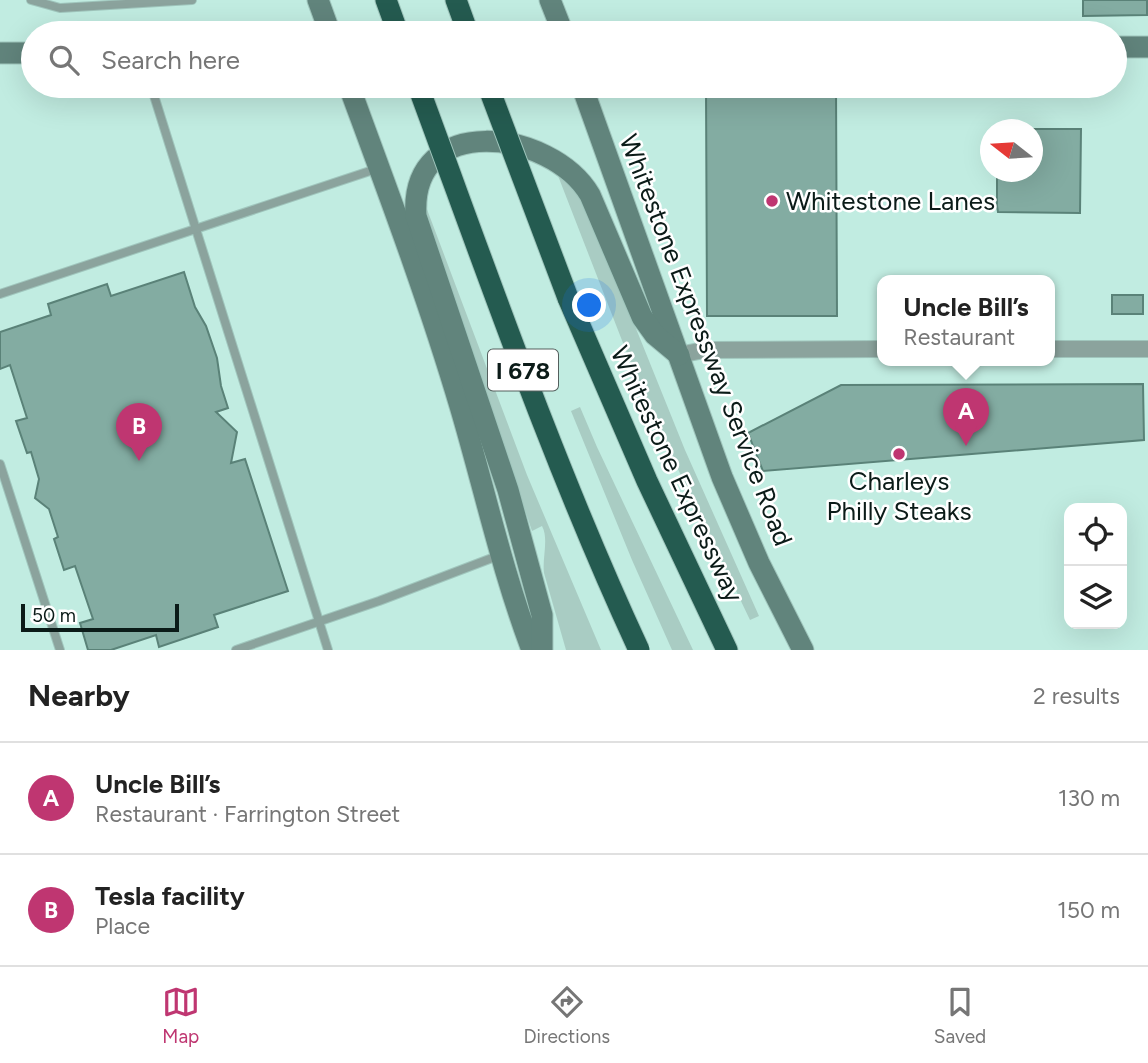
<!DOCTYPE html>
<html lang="en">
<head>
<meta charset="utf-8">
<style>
	body { margin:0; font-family:Figtree,sans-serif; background:#f6f6f6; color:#222 }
	.controls { position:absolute; right:21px; bottom:21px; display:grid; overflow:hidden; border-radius:14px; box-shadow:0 7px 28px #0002 }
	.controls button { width:63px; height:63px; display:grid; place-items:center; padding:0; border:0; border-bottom:2px solid #e0e0e0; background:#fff; color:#222; font:35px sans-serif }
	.compass { position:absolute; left:980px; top:119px; width:63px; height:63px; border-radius:50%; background:#fff; box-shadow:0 7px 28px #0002; rotate:287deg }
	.scale { position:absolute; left:21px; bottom:18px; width:158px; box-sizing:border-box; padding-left:7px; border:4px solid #0b1b18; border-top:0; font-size:19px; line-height:24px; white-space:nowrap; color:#0b1b18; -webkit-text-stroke:5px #fff; paint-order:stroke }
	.you { position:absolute; left:590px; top:306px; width:24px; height:24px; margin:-18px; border:5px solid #fff; border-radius:50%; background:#1a73e8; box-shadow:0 0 0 10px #1a73e833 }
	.badge { display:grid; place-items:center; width:46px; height:46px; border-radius:50%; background:#bf3671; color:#fff; font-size:23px; font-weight:700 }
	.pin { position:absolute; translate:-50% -58px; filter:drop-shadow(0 2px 4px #0008) }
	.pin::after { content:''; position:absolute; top:37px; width:24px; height:21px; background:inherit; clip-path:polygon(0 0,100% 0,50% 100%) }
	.popup { position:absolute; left:877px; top:275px; width:178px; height:91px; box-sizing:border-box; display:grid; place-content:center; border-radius:14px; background:#fff; filter:drop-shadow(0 2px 5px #0005); font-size:23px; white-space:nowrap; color:#767676 }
	.popup b { font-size:26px; color:#222 }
	.popup::after { content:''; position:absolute; left:50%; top:100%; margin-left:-14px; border:14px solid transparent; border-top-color:#fff }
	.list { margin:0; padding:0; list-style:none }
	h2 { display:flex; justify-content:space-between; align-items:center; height:91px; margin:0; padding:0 28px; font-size:30px }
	h2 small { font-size:23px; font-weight:400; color:#767676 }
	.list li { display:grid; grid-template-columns:46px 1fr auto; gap:21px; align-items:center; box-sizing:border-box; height:112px; padding:0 28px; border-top:2px solid #e0e0e0 }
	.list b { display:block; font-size:26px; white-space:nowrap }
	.list p { margin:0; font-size:23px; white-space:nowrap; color:#767676 }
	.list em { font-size:23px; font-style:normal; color:#767676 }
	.icon { flex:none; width:38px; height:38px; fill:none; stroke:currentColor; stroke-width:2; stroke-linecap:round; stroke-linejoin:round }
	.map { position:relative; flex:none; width:1148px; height:650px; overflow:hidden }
	.search { position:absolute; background:#fff; box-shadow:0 7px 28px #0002; left:21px; right:21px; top:21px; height:77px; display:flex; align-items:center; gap:18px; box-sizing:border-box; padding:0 24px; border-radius:38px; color:#767676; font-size:26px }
	.sheet { height:315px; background:#fff }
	nav { display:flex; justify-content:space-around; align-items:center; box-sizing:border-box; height:98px; border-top:2px solid #e0e0e0; background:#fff; font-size:19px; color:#767676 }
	nav a { display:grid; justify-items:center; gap:4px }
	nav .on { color:#bf3671 }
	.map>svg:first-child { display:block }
</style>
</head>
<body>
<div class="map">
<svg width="1148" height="650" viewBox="0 0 1148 650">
	<rect width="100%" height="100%" fill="#c1ece1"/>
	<g fill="#a9ccc3">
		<path d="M 555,168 L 572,184 L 591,217 L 685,450 L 759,616 L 750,620 L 677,467 L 630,361 Z"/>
		<path d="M 422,196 L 527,475 L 601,650 L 566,650 L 544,573 C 542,558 549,539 542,526 L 532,531 L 497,427 L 423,218 Z"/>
		<path d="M 580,407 L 597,447 L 693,650 L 672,650 L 632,560 L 571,411 Z"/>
	</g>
	<g fill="#83aca2" stroke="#5a8278" stroke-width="2">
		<path d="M 1083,0 L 1147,0 L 1147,15 L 1083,16 Z"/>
		<path d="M 706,86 L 836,86 L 837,316 L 707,316 Z"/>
		<path d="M 1032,129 L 1081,129 L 1080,213 L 998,212 L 997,206 L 997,172 L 1032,172 Z"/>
		<path d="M 184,272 L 195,307 L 206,326 L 217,358 L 221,386 L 228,408 L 216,412 L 237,432 L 231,463 L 245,459 L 288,591 L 214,615 L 218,627 L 159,647 L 156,635 L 111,650 L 88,650 L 80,623 L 93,619 L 75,566 L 64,570 L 54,539 L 58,537 L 49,509 L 35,498 L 39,479 L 31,452 L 27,453 L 16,421 L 27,418 L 10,365 L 0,369 L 0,332 L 51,315 L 48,304 L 107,284 L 111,296 Z"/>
		<rect x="1112" y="295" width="31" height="19"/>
		<path d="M 1143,384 L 1144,440 L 763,471 L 748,433 L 841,385 Z"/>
	</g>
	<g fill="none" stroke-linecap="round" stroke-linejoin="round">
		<defs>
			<g id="lane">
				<path d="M 31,0 L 60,8 L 192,0"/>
				<path d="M 151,86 L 328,650"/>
				<path d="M 0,294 L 379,168"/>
				<path d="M 0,464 L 60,650"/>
				<path d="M 236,650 L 379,601 L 500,555"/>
			</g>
			<g id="street">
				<path d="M 1050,349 L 1148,349"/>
				<path d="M 679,355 L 704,350 L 882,349"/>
			</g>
			<g id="secondary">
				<path d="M 318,0 L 330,33"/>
				<path d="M 550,0 L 563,33"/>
				<path d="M 1115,47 L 1148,47"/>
				<path d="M 0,53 L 33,53"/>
				<path d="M 349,86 C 388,192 428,298 460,406 C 484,487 502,571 532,650"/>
				<path d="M 582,86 L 722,477 L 759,563 L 803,650"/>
				<path d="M 542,650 L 542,615 L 508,490 L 416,216 C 409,111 551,129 590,195 L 642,317 L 655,335 L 679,355"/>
			</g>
			<g id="highway">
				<path d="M 386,0 L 398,33"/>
				<path d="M 456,0 L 468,33"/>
				<path d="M 568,298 L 647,481 L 727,650"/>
			</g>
		</defs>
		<use href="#lane" stroke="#a0c6bd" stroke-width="10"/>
		<use href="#street" stroke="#a0c6bd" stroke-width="18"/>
		<use href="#secondary" stroke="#a0c6bd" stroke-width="23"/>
		<use href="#highway" stroke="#a0c6bd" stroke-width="23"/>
		<use href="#lane" stroke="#8ba39d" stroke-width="8"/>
		<use href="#street" stroke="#8ba39d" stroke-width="16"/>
		<use href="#secondary" stroke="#61847c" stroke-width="21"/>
		<use href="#highway" stroke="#245b50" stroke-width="21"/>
		<defs>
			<g id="highway-bridge">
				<path d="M 418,86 C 488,275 554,467 639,650"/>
				<path d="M 488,86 L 568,298"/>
			</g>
		</defs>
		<use href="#highway-bridge" stroke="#a0c6bd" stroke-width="23" stroke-linecap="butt"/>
		<use href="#highway-bridge" stroke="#245b50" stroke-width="21"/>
	</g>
	<g fill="#bf3671" stroke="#fff" stroke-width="2.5">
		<circle cx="772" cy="201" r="7"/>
		<circle cx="899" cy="454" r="7"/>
	</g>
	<g text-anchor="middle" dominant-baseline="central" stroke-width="5" stroke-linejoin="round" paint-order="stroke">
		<rect fill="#fff" stroke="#545f5d" stroke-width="2" x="488" y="349.5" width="70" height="41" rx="5"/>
		<g font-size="24" font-weight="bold" fill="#0b1b18">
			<text x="523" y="370">I 678</text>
		</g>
		<g font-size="26" fill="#0b1b18" stroke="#fff" text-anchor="start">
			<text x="786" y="201">Whitestone Lanes</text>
			<text x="899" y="481" text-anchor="middle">Charleys<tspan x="899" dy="30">Philly Steaks</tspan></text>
		</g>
		<g font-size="26" fill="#0b1b18" stroke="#fff">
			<text transform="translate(706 340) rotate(69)">Whitestone Expressway Service Road</text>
			<text transform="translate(677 474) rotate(65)">Whitestone Expressway</text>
		</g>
	</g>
</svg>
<div class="controls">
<button><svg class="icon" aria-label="locate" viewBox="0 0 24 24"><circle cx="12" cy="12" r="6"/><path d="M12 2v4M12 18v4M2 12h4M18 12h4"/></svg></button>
<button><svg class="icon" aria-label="layers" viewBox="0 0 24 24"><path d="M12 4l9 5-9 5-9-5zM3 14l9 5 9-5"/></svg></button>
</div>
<svg class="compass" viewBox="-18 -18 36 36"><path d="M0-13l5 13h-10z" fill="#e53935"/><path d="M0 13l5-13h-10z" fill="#767676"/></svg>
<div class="scale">50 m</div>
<div class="you"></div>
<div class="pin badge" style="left:966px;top:446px">A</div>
<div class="popup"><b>Uncle Bill’s</b>Restaurant</div>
<div class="pin badge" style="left:139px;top:461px">B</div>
<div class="search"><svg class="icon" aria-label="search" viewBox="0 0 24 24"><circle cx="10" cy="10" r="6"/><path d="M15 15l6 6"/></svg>Search here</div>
</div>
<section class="sheet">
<h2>Nearby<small>2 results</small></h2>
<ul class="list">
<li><span class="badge">A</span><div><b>Uncle Bill’s</b><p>Restaurant · Farrington Street</p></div><em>130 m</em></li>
<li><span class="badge">B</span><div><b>Tesla facility</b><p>Place</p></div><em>150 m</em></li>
</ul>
</section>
<nav>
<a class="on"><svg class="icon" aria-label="map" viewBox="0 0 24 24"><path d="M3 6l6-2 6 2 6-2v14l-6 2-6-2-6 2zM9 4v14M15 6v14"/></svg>Map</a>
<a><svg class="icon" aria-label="directions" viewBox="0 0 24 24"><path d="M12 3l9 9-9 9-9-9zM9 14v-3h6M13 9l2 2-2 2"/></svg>Directions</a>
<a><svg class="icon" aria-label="saved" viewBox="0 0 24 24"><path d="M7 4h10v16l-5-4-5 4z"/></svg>Saved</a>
</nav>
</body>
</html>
